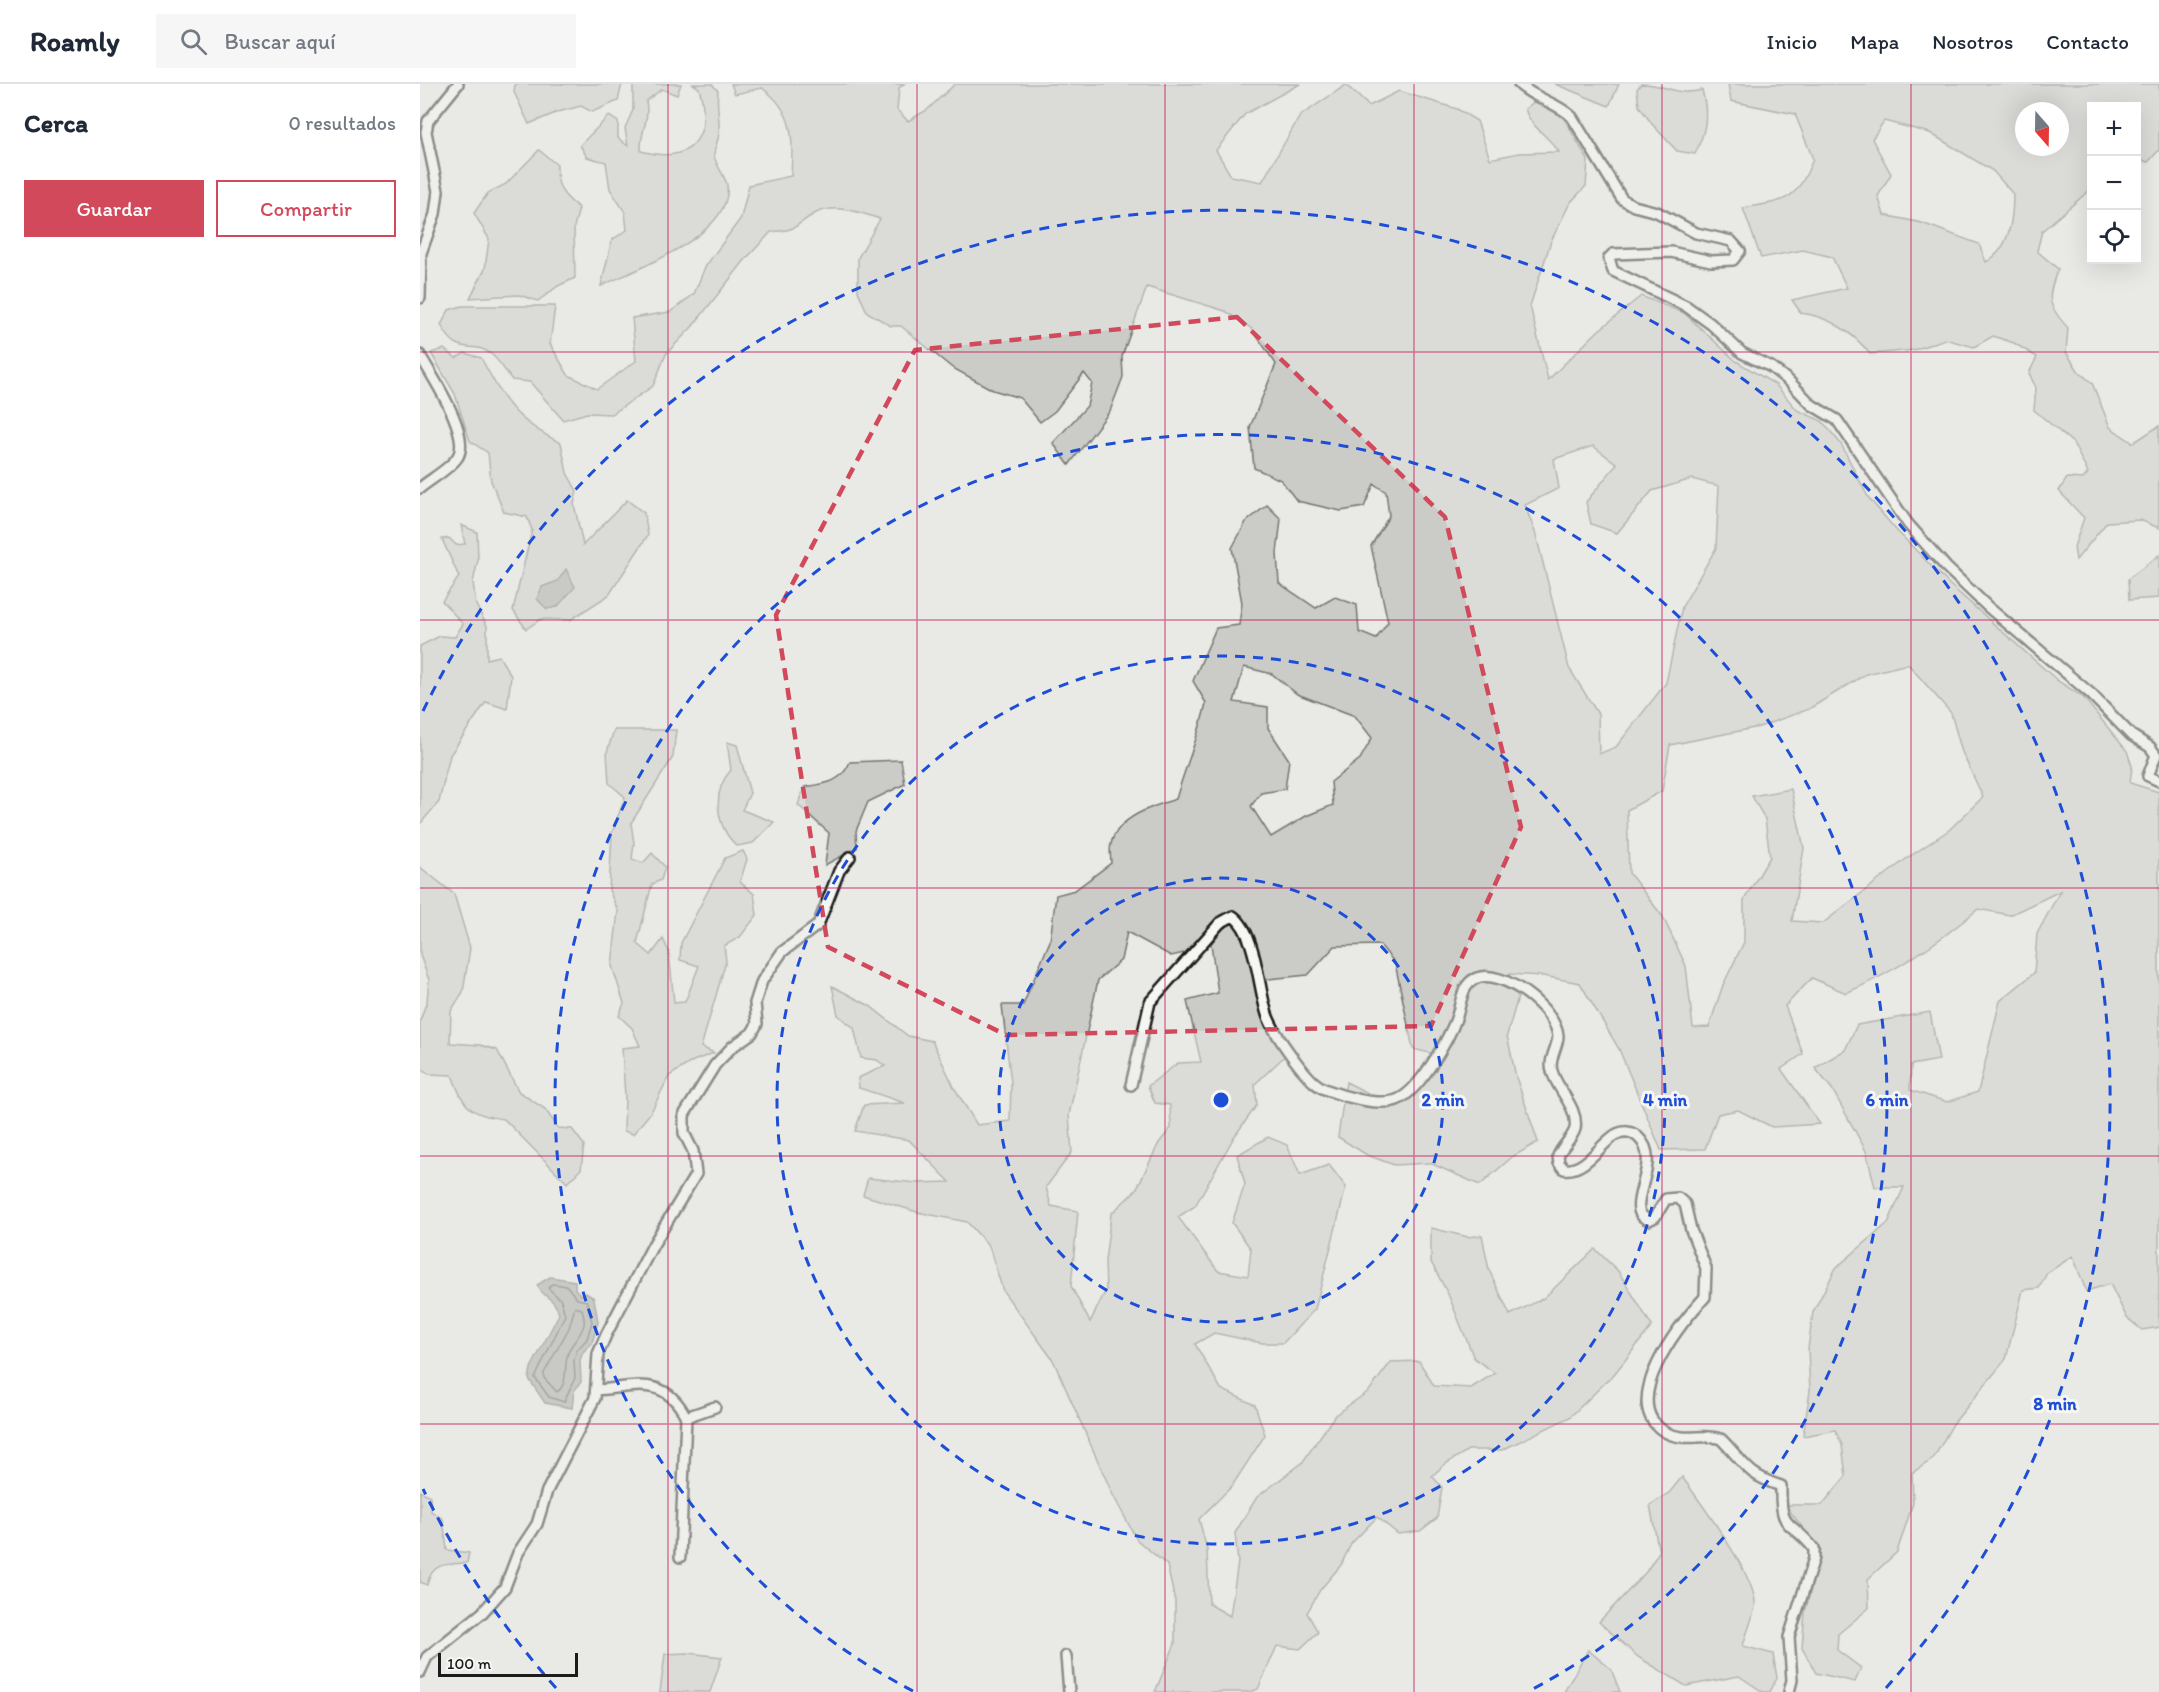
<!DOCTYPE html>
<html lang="es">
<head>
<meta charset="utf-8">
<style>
	body { margin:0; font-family:Itim,sans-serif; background:#f6f6f7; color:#1f2937 }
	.controls { position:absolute; right:18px; top:18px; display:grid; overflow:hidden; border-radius:0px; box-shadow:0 6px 24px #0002 }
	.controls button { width:54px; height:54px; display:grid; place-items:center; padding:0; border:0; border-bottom:2px solid #e0e1e3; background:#fff; color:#1f2937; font:30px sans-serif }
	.compass { position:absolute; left:1595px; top:18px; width:54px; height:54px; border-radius:50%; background:#fff; box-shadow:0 6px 24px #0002; rotate:160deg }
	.scale { position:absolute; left:18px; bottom:15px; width:140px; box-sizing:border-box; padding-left:6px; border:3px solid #1c1c1c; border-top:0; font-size:16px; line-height:21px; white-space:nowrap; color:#1c1c1c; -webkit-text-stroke:4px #f6f6f2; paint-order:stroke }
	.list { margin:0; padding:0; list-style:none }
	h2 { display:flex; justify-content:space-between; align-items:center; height:78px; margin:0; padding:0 24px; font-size:26px }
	h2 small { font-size:20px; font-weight:400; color:#747a83 }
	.actions { display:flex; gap:12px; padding:18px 24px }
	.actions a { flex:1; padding:14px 0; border:2px solid #d1495b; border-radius:0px; text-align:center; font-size:21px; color:#d1495b }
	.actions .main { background:#d1495b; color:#fff }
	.icon { flex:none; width:33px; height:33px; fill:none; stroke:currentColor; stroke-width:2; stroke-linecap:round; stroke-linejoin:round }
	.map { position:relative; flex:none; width:1739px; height:1608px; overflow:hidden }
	header { display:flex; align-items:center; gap:36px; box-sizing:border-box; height:84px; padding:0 30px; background:#fff; border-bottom:2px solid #e0e1e3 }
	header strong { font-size:28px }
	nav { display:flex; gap:33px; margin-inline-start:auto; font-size:21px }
	.search { width:420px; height:54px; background:#f6f6f7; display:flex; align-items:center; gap:15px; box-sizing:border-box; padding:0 21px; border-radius:0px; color:#747a83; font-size:22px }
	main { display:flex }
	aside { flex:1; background:#fff }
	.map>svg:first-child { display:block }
</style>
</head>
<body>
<header>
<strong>Roamly</strong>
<div class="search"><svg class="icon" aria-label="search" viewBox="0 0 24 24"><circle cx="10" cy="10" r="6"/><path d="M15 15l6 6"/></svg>Buscar aquí</div>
<nav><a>Inicio</a><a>Mapa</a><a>Nosotros</a><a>Contacto</a></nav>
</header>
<main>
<aside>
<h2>Cerca<small>0 resultados</small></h2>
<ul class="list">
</ul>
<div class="actions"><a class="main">Guardar</a><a>Compartir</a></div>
</aside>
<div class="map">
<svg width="1739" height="1608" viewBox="0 0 1739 1608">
	<rect width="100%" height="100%" fill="#e9e9e5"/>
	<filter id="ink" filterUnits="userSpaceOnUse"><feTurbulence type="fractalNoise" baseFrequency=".0167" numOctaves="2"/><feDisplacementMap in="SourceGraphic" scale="12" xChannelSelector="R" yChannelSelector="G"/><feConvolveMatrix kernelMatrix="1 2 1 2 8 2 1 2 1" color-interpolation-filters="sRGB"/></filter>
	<g filter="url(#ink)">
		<g fill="#cbcbc7" stroke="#747472" stroke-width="1.5" fill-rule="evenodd">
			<path d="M 95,0 L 202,0 L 198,17 L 172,28 L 161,22 L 138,28 L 109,40 L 94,8 Z"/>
			<path d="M 213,0 L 261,0 L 257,11 L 242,5 L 226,17 C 230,37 220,47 221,67 C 273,81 293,52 279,4 L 273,0 L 292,0 L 298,7 C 296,22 300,34 299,48 C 299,56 294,64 294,71 C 295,81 305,91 307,101 C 314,151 216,185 181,202 L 192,156 L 207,146 L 205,128 L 190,105 L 186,78 L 167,73 L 160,61 L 189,32 L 198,38 L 198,54 L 208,62 L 205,44 L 213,26 Z"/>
			<path d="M 311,0 L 484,0 L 479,4 L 477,26 L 488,37 L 507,26 L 535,0 L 880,0 L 825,30 L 796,66 L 811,92 L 842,98 L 880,32 L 926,1 L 949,22 L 979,7 L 1037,25 L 1057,37 L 1070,75 L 1099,69 L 1139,68 C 1129,52 1110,43 1105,25 L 1115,17 L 1142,31 L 1168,76 L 1166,102 L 1150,119 L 1131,157 L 1110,222 L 1128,296 L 1178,247 L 1221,212 L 1264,229 L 1316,277 L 1356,301 L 1377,326 L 1402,337 L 1421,360 L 1448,413 L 1476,446 L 1530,501 L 1638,597 L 1663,613 L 1707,667 L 1712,682 L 1710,699 L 1739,708 L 1739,1243 L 1722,1246 L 1707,1234 L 1690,1200 L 1666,1207 L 1653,1172 L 1627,1189 L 1619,1204 L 1603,1206 L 1586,1275 L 1533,1340 L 1513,1375 L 1492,1389 L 1493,1419 L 1477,1468 L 1448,1495 L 1449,1524 L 1418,1550 L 1417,1566 L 1441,1584 L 1435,1598 L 1396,1589 L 1382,1564 L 1385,1528 L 1401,1467 L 1365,1421 L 1402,1421 L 1426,1392 L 1422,1361 L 1415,1346 L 1383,1352 L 1390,1307 L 1388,1265 L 1393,1228 L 1416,1184 L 1468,1139 L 1484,1103 L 1455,1103 L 1446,1067 L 1412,1005 L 1395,984 L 1425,966 L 1437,941 L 1510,928 L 1519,976 L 1491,981 L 1490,1006 L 1527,1018 L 1558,1008 L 1580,917 L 1614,889 L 1617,850 L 1640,807 L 1590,831 L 1558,825 C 1517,860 1475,888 1426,909 L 1392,894 L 1365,922 L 1383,970 L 1361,985 L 1400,1040 L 1352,1043 L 1318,1026 L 1298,1030 L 1285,1065 L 1241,1066 L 1199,965 L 1160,899 L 1123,892 L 1089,890 L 1098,913 L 1087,951 L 1096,993 L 1118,1058 L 1092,1073 L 1060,1101 L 1010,1079 L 974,1081 L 947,1071 L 918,1053 L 926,998 L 964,1017 L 970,1025 C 995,1014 1007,995 1018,971 L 993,965 L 975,879 L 960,861 L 915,862 L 888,891 L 848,895 L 836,906 L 846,934 L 868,969 L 835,1000 L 837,1021 L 814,1053 L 775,1122 L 758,1133 L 798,1187 L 828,1192 L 831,1165 L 812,1139 L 825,1100 L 817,1071 L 848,1053 L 867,1061 L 880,1091 L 909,1081 L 926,1103 L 895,1225 L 863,1259 L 842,1259 L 794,1249 L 775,1260 L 801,1305 L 835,1321 L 845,1351 L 812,1402 L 779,1435 L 787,1466 L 789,1520 L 810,1532 L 818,1478 L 815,1449 L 837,1413 L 882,1379 L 915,1331 L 949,1307 L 971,1278 L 999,1277 L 1014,1302 L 1051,1304 L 1075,1289 L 1054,1274 L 1028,1210 L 1011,1178 L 1011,1144 L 1048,1153 L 1062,1151 L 1069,1186 L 1090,1231 L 1124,1214 L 1175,1165 L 1198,1187 L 1232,1242 L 1195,1289 L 1150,1333 L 1082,1366 L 1048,1366 L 1024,1381 L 1012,1392 L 1022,1403 L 1017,1434 L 1000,1447 L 978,1450 L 957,1433 L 931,1460 L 921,1481 L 900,1506 L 887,1529 L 898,1548 L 880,1565 L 857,1562 L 838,1605 L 830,1608 L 735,1608 L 755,1560 L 755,1517 L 747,1481 L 717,1456 L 693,1411 L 633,1276 L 583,1207 L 569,1162 L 547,1138 L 497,1128 L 443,1111 L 448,1094 L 497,1099 L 530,1098 L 489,1056 L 435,1047 L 444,1021 L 485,1019 L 439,1004 L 438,994 L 465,982 L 457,976 L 441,974 L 434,944 L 418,931 L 412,902 L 450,922 L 488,952 L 512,957 L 535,1005 L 557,1041 L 590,1037 L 591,999 L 582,921 L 603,921 L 630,857 L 636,811 L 655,806 L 691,779 C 691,774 689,765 691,760 C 697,733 733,722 756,715 C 765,683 779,652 786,619 L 773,597 L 796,544 L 819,541 L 822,519 L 812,464 L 826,438 L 847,421 L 861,435 L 857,469 L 859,499 L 896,524 L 915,513 L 937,521 L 939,548 L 956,555 L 968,538 L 951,462 L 969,432 L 966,408 L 954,400 L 944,423 L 921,427 L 877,417 L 861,396 L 834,384 L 830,343 L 856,280 L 832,245 L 805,227 L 727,203 L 702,272 L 703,293 L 690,327 L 649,381 L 633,359 L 667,322 L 672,299 L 664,289 L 635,327 L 620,338 L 600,314 L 573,306 L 531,283 L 481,242 L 471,242 L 447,228 L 438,207 L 438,174 L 460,135 C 440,128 415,119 394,130 C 372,143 380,145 351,148 L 325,176 L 272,243 L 246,270 L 233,302 L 192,330 L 167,329 L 143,336 L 110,298 L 92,296 C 86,288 79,276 71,270 C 52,255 39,275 21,241 L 29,226 L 42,222 L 135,222 L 130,260 L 148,291 L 177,305 L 216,277 L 212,234 L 250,228 L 274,210 L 285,183 L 321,134 L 329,101 L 371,92 C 373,55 375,27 342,4 L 315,10 ZM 1173,362 L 1197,380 L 1166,418 L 1171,440 L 1197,449 L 1232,407 L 1272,395 L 1299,402 L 1296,464 L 1262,523 L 1246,599 L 1196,663 L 1179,670 L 1178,630 L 1149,584 L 1116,451 L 1105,421 L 1139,404 L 1134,375 ZM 1488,580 L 1531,629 L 1542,668 L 1563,713 L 1529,746 L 1486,775 L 1403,839 L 1372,837 L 1384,764 L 1371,705 L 1332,712 L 1345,735 L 1350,773 L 1324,816 L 1324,858 L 1303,901 L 1289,943 L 1273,944 L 1266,882 L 1243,833 L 1209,789 L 1207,726 L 1242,707 L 1250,661 L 1339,643 L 1389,625 L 1446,590 ZM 824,583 L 852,590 L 877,610 L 935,632 L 952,654 L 940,675 L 911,698 L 913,721 L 886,732 L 851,753 L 831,722 L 841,709 L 865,705 L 869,676 L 848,644 L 848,623 L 814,618 ZM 805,840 L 791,860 L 798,909 L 767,917 L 781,978 L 758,979 L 728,1002 L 735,1019 L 750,1021 L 751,1044 L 739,1059 L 716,1106 L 691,1130 L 685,1177 L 686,1206 L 670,1238 L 651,1202 L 658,1127 L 631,1122 L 626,1103 L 652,1068 L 649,1031 L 678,896 L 701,876 L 707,848 L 751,872 L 773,867 Z"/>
			<path d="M 1135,0 L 1199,0 L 1189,22 Z"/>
			<path d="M 1221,0 C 1248,0 1255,13 1282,6 C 1289,31 1286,47 1275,70 L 1257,67 L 1232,40 L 1219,22 L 1217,5 Z"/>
			<path d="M 1308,0 L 1739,0 L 1739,66 L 1728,78 L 1717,74 L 1716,22 L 1672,22 L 1671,105 L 1622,147 L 1617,167 L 1638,185 C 1626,214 1627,221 1648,244 L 1646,268 L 1659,288 L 1672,299 L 1690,343 L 1713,359 L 1739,342 L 1739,444 L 1720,436 L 1687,438 L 1656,476 L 1654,463 L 1664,434 L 1639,407 L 1647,394 L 1663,395 L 1668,389 L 1653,359 L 1614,326 L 1616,304 L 1609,289 L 1617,273 L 1594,259 L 1573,252 L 1554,263 L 1525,255 L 1494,266 L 1450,270 C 1434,249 1408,232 1381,229 L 1372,216 L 1427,204 L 1412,173 L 1383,166 L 1341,174 L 1323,124 C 1366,117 1376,118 1393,75 L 1375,30 L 1311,17 ZM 1604,27 L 1640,27 L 1640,63 L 1604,63 ZM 1464,37 L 1510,49 L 1573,87 L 1593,110 C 1593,135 1590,165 1566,178 L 1559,160 L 1502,139 L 1464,131 L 1458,112 L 1471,90 L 1452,55 Z"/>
			<path d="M 119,66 L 137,81 C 136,103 142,111 159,124 L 154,143 L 155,194 L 138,202 L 118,217 L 99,211 L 50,214 L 65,185 L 69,155 L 54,129 L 68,109 L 86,100 Z"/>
			<path d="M 24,265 L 36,274 L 45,269 L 61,274 C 85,318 94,336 141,359 L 147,389 L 157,407 L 154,420 L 163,461 L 207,416 L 224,429 L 228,451 L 189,511 L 150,536 L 121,535 L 106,545 L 93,526 L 112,446 L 107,433 L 84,428 L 71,397 L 68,369 L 50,357 L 35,310 L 11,269 ZM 146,486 L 127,525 L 122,503 L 138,497 Z"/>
			<path d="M 41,441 L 57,448 L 58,476 L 53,498 L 56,521 L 67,542 L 67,575 L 79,572 L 91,592 L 87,625 L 66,618 L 30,671 L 19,718 L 0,740 L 0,562 L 20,552 L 35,553 L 43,540 L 22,517 L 39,493 L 22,455 L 29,454 L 36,461 L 45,460 Z"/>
			<path d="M 1739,471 L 1739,514 L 1709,516 L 1708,495 Z"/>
			<path d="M 194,646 L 256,646 L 253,673 L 211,739 L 214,759 L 212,775 L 223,779 L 232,769 L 245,783 L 241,796 L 232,800 L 217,859 L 231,871 L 243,855 L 249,868 L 254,919 L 265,918 L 279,882 L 260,876 L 261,859 L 305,774 L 323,767 L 327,775 L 320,798 L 334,810 L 337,831 L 320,853 L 304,862 L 306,877 L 281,963 L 294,969 L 273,977 L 249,992 L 231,1028 L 213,1050 L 204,1047 L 205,1013 L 202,964 L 220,962 L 212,944 L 199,932 L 204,919 L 192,882 L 198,827 L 189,806 L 192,749 L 205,713 L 189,699 L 187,668 Z"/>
			<path d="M 307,658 L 317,661 L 330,709 L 322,726 L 354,738 L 333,759 L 317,762 C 296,743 291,708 311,686 Z"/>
			<path d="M 481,676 L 485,700 L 448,718 L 436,747 L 437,764 L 405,781 L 409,749 L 378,721 L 384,703 C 405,700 421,699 430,678 Z"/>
			<path d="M 0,783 L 34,810 L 50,864 L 43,908 L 31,927 L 30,959 L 60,961 L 77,966 L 99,1008 L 125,1025 L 138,1044 L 152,1045 L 164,1061 L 161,1085 L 147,1099 L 84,1035 C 49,1031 44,1023 32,991 L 9,990 L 0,983 L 0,937 L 7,917 L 9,896 L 0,871 Z"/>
			<path d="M 1262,1393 C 1279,1416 1338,1495 1335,1522 C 1333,1535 1326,1549 1323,1562 L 1353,1570 L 1357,1594 L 1350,1608 L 1343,1608 L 1319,1592 L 1266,1602 L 1218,1573 L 1179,1538 L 1226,1488 L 1239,1468 L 1230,1421 L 1249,1409 Z"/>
			<path d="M 0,1407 L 10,1412 L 11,1427 L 23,1435 L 27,1466 L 49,1469 L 47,1479 C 26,1480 12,1478 7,1501 L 0,1498 Z"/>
			<path d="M 1168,1566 L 1191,1585 L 1200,1608 L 1144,1608 Z"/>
			<path d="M 268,1569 L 302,1573 L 290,1608 L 240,1608 L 245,1570 Z"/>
		</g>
		<g fill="#a3a3a1" stroke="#6d6d6c" stroke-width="1.5">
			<path d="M 146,485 L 155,503 L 137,523 L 127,525 L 117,515 L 122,503 L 138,497 Z"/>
			<path d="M 130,1193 L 155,1197 L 155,1205 L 161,1211 L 166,1209 L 174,1214 L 178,1238 L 172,1259 L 163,1268 L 160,1276 L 161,1298 L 154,1307 L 152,1324 L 125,1319 L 109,1295 L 111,1284 L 139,1230 C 135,1213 123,1214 117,1201 Z"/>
		</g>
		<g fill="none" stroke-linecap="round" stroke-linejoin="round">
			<g stroke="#525251" stroke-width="1.5">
				<path d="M 132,1200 L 147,1202 L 157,1215 L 167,1217 L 172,1238 L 167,1255 L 157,1266 L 154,1276 L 155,1294 L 144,1318 L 129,1313 L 115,1294 L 145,1231 L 141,1216 L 128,1204 Z"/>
				<path d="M 155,1223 L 162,1225 C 163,1230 165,1235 164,1240 C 162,1253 149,1259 147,1273 C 144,1286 148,1300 137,1308 L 124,1294 L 124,1289 L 149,1244 Z"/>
			</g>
			<defs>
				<g id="minor">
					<path d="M 1099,0 C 1114,15 1137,18 1152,33 L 1202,115 L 1214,122 L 1237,128 L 1276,149 L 1311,157 L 1320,167 L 1313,176 L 1291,177 L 1251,168 L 1193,170 L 1189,174 L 1193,187 L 1266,222 L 1291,240 L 1322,269 L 1351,283 L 1369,297 L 1392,321 L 1417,336 L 1488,440 L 1526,483 L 1568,523 L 1671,610 L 1711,651 L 1730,663 L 1736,671 L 1728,692 L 1739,697"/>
					<path d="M 0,214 L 1,169 L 15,130 L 18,107 L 6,48 L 8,37 L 38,0"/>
					<path d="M 0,271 C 11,291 53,352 37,374 C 29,385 11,395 0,404"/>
					<path d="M 711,1001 L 730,918 L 800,839 L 813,832 C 837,849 838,906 848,933 C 855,950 869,969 880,983 C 888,992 895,1002 907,1006 C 925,1013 954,1021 973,1017 C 997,1013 1030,953 1037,932 C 1041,919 1042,899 1057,894 C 1082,884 1136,925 1138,952 C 1138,963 1128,975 1132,987 C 1137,1006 1159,1024 1155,1045 C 1152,1055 1142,1062 1138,1072 L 1139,1079 L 1144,1085 C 1174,1090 1191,1030 1218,1053 C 1246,1078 1199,1126 1229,1136 L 1235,1133 L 1246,1115 L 1258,1114 L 1265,1120 L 1271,1146 L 1286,1184 L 1285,1213 C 1261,1239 1194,1321 1247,1349 C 1265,1358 1284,1349 1301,1355 C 1325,1379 1325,1390 1361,1402 C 1360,1449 1370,1434 1394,1465 L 1394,1474 L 1369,1553 L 1372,1596 L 1369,1608"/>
					<path d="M 176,1306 C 216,1303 245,1291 266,1333 L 260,1473"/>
					<path d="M 266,1333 L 295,1323"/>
					<path d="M 646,1572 L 649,1608"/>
					<path d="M 0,1588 L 7,1573 L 62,1529 L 85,1503 L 98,1469 L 117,1440 L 127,1407 L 175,1314 L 178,1270 L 186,1251 L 233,1161 L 276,1090 L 273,1067 L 264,1049 L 264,1031 L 295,981 L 312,963 L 332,949 L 337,940 L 335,919 L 342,897 L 362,868 L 398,841 L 419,787 L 430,773"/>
				</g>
			</defs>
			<use href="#minor" stroke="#1c1c1c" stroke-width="14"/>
			<use href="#minor" stroke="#f6f6f2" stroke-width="9"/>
		</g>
	</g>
	<path d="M0 0H1739V1608H0ZM 817,233 L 1025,433 L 1101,743 L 1011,942 L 586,951 L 408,863 L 356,531 L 495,266 Z" fill="#e9e9e5" fill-opacity=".55" fill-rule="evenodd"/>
	<path fill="none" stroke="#d1495b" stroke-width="4.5" stroke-dasharray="12 8" stroke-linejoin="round" d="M 817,233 L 1025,433 L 1101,743 L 1011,942 L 586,951 L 408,863 L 356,531 L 495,266 Z"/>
	<path fill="none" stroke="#c2185b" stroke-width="1.5" stroke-opacity="0.55" d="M 248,0 L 248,1608M 497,0 L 497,1608M 745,0 L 745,1608M 994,0 L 994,1608M 1242,0 L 1242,1608M 1491,0 L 1491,1608M 0,268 L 1739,268M 0,536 L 1739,536M 0,804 L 1739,804M 0,1072 L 1739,1072M 0,1340 L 1739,1340"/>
	<g fill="none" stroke="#1d4ed8" stroke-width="3" stroke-dasharray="10 8">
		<circle cx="801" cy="1016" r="222"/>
		<circle cx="801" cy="1016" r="444"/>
		<path d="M493 1607A666 666 0 1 1 1109 1607"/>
		<path d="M136 1604A888 888 0 0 1 3 1405M3 627A888 888 0 1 1 1466 1604"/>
	</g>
	<circle cx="801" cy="1016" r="9" fill="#1d4ed8" stroke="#f6f6f2" stroke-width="3"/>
	<g font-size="18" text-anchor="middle" font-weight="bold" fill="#1d4ed8" stroke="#f6f6f2" stroke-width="6" stroke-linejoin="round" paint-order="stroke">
		<text x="1023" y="1022">2 min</text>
		<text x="1245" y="1022">4 min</text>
		<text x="1467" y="1022">6 min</text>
		<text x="1635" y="1326">8 min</text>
	</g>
</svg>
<div class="controls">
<button>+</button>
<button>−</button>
<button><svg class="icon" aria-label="locate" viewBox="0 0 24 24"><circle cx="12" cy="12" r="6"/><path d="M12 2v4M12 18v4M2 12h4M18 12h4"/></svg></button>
</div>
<svg class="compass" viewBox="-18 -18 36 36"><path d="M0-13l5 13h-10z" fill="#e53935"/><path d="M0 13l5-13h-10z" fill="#747a83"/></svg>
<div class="scale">100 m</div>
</div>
</main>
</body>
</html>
